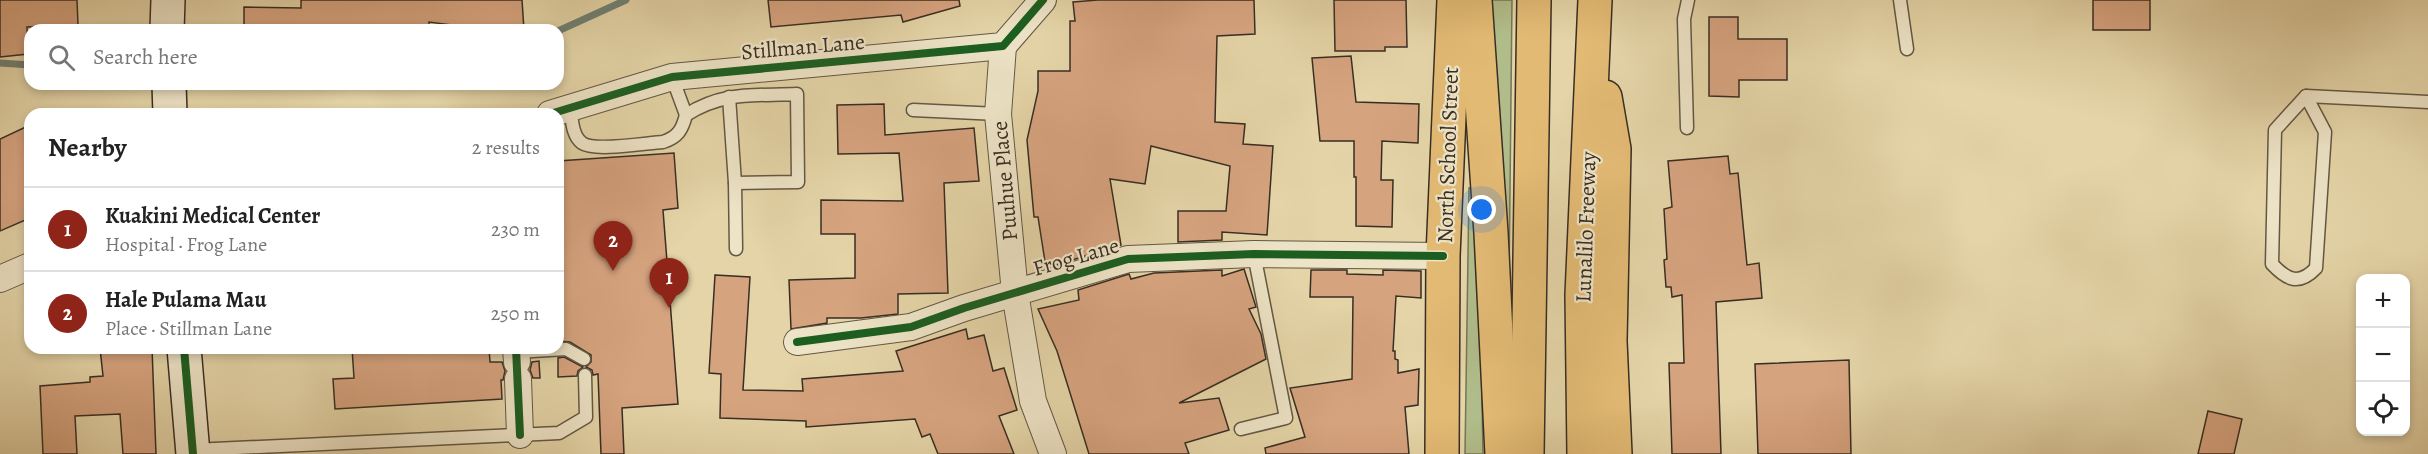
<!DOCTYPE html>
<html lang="en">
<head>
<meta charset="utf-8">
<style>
	body { margin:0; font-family:Alegreya,serif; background:#f2f2f2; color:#222 }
	.controls { position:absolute; right:18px; bottom:18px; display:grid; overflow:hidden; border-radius:12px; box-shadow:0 3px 9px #0003 }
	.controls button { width:54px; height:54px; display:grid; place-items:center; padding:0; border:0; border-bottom:2px solid #e0e0e0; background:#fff; color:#222; font:30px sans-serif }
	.you { position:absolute; left:1482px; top:210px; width:21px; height:21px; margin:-15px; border:4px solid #fff; border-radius:50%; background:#1a73e8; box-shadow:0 0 0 9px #1a73e833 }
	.badge { display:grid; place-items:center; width:39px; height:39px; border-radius:50%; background:#8f2418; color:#fff; font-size:20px; font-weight:700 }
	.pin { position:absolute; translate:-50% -50px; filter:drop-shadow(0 2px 3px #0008) }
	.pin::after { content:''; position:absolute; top:32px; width:21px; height:18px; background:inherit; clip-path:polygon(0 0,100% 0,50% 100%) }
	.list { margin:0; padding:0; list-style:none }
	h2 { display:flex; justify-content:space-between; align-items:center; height:78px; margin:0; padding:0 24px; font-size:26px }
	h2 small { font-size:20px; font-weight:400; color:#767676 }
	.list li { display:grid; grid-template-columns:39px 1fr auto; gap:18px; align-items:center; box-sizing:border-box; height:84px; padding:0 24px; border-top:2px solid #e0e0e0 }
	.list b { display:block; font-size:22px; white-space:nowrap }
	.list p { margin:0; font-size:20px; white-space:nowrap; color:#767676 }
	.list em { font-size:20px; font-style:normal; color:#767676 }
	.icon { flex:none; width:33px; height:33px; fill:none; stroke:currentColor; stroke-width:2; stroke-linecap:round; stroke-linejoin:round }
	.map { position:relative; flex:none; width:2428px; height:454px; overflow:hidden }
	.search { position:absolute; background:#fff; box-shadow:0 3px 9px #0003; left:24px; top:24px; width:540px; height:66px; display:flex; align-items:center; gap:15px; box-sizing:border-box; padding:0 21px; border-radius:18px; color:#767676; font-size:22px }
	.panel { position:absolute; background:#fff; box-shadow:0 3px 9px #0003; left:24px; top:108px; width:540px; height:246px; border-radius:18px }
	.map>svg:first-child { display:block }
</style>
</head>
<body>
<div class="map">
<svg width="2428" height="454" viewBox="0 0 2428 454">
	<rect width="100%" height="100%" fill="#e4d4a7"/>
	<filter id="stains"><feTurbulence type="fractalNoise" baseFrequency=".00333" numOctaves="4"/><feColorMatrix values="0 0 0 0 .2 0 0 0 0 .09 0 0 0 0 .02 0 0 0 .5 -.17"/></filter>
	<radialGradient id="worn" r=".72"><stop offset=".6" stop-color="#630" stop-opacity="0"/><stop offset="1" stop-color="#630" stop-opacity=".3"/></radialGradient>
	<g fill="#b0bd8a" stroke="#747656" stroke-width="1.5">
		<path d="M 1485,0 L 1512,0 L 1509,287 Z"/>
		<path d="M 1478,187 L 1483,454 L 1465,454 L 1469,188 Z"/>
	</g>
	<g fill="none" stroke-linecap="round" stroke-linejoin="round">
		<g stroke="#708173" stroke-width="7">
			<path d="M 558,31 L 626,0"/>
			<path d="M 0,63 L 30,65"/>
		</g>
	</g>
	<g fill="#d6a37f" stroke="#382e23" stroke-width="1.5">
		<path d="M 0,0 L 77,0 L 78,25 L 27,27 L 28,54 L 0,57 Z"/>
		<path d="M 301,0 L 522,0 L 524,30 L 491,30 L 429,22 L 429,30 L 244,30 L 244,7 L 301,8 Z"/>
		<path d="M 768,0 L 959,0 L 960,6 L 903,22 L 901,15 L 771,27 Z"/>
		<path d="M 1098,0 L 1254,0 L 1255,34 L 1217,36 L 1215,122 L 1245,124 L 1243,144 L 1273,146 L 1267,235 L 1222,232 L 1222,240 L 1178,242 L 1178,211 L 1226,211 L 1230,166 L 1151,146 L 1145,184 L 1110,179 L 1121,245 L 1046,268 L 1038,217 L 1034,217 L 1027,140 L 1038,91 L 1038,71 L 1070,71 L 1070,21 L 1075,21 L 1073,2 Z"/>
		<path d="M 1334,0 L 1406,0 L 1407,47 L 1385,47 L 1385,51 L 1335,51 Z"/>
		<rect x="2093" y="0" width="57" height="30"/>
		<path d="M 1709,17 L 1738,17 L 1738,39 L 1787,39 L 1787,80 L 1739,80 L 1739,97 L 1709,96 Z"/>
		<path d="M 1351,56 L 1356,102 L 1419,104 L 1418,143 L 1382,141 L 1381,180 L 1393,180 L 1392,227 L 1356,226 L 1356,177 L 1354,177 L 1354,141 L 1320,141 L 1312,58 Z"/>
		<path d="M 884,104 L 885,135 L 974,128 L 979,181 L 944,183 L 948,293 L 898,294 L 898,314 L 861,318 L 827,318 L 827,323 L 791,329 L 789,280 L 855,278 L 855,234 L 821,234 L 821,200 L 903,201 L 899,153 L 838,154 L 837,105 Z"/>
		<path d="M 30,125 L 30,218 L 0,231 L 0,139 Z"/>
		<path d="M 674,153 L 678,208 L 663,210 L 678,404 L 622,408 L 624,454 L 601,454 L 598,374 L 593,375 L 592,370 L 586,367 L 591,362 L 591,355 L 570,342 L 558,341 L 558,161 Z"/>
		<path d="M 1728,156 L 1730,174 L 1738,173 L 1747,265 L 1759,263 L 1762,298 L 1716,302 L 1721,454 L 1672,454 L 1669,363 L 1684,363 L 1682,295 L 1672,297 L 1671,287 L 1666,287 L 1664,260 L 1667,259 L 1664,209 L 1672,207 L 1668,161 Z"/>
		<path d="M 1244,269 L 1256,307 L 1249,309 L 1261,334 L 1266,359 L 1179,403 L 1219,398 L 1229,430 L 1185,443 L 1189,454 L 1089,454 L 1057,351 L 1038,309 L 1079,300 L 1078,290 L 1129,274 L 1131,279 L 1154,273 L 1222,270 L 1222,276 Z"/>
		<path d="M 1311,270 L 1347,270 L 1347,274 L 1383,275 L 1383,270 L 1421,271 L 1421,298 L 1396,296 L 1393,351 L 1395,351 L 1395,359 L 1398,360 L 1398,373 L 1419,369 L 1418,405 L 1405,407 L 1409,454 L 1266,454 L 1265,448 L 1305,437 L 1290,388 L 1352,379 L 1353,297 L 1310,297 Z"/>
		<path d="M 715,275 L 750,277 L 743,390 L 803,391 L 802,379 L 903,371 L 896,351 L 966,329 L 968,339 L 984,335 L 993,371 L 1004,368 L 1017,410 L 999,416 L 1014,454 L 938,454 L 930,434 L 922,437 L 915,419 L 806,427 L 806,421 L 720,418 L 721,374 L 709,373 Z"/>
		<path d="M 100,348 L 152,348 L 156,454 L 123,454 L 120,414 L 75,416 L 77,454 L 43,454 L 40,386 L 90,382 L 90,377 L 103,376 Z"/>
		<path d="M 352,348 L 489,348 L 490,362 L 502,362 L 505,371 L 503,380 L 501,380 L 502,399 L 335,409 L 333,379 L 354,378 Z"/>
		<path d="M 564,357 L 583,367 L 578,371 L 577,376 L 558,377 L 558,358 Z"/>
		<path d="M 1849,360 L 1851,454 L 1758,454 L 1755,364 Z"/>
		<path d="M 539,361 L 540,378 L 533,378 L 530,370 L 532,362 Z"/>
		<path d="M 2208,411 L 2242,419 L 2234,454 L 2198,454 Z"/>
	</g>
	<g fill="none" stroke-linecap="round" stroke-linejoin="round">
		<defs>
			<g id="lane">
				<path d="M 1900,0 L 1907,49"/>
				<path d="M 672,77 L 686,115"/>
				<path d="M 2306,96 L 2325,132 L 2316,268 C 2299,286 2287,280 2272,264 L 2275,130 Z"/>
				<path d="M 2306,96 L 2428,102"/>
				<path d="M 729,97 L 735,183 L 736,249"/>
				<path d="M 570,107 C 572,119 572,136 582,143 C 594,152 646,143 663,142 C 678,137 682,130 686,115 C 724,91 754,96 797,94 L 798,182 L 735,183"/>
				<path d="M 913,110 L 998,114"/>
				<path d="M 1687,128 L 1684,19 L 1688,0"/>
				<path d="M 516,352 L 566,349 L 584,359"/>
				<path d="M 1241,429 L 1286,418 L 1254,254"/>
				<path d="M 193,450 L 559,433 L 586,417 L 585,375"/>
			</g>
			<g id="street">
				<path d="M 1003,46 L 998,114 L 1015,293 L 1033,401 L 1053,454"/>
				<path d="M 550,114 L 672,77 L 1003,46 L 1043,0"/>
				<path d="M 0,279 L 30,266"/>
				<path d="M 797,342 L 911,327 L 964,308 L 1128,259 L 1254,254 L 1443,256"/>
				<path d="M 516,348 L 517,362"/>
				<path d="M 518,379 L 520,435"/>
			</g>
			<g id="secondary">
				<path d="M 167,30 L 168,0"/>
				<path d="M 169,84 L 170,114"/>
				<path d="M 184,348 L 193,454"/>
			</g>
			<path id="primary" d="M 1442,454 L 1443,256 L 1454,0"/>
			<g id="highway">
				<path d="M 1475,0 L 1491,233 L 1502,454"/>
				<path d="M 1605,97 L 1614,149 L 1610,341 L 1615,454"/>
				<path d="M 1527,454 L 1534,0"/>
				<path d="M 1584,454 L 1582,295 L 1595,0"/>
			</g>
		</defs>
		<use href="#lane" stroke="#635844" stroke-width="15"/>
		<use href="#street" stroke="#635844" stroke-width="28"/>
		<use href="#secondary" stroke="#382e23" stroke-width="36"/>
		<use href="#primary" stroke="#382e23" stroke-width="36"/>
		<use href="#highway" stroke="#382e23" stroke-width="36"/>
		<use href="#lane" stroke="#ede3c6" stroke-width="12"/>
		<use href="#street" stroke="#ede3c6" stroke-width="26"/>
		<use href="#secondary" stroke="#ede3c6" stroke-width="33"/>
		<use href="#primary" stroke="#e2ba74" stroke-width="33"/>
		<use href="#highway" stroke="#e2ba74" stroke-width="33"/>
		<defs>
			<g id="cycleway">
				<path d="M 550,114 L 672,77 L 1003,46 L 1043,0"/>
				<path d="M 797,342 L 911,327 L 964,308 L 1128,259 L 1254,254 L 1443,256"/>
				<path d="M 184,348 L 193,454"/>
				<path d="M 516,348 L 520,435"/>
			</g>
		</defs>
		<use href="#cycleway" stroke="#ede3c6" stroke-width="11"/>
		<use href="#cycleway" stroke="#1b5e20" stroke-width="8"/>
	</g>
	<g text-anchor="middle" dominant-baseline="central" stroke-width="4.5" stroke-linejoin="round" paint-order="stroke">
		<g font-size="22" fill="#382e23" stroke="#ede3c6">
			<text transform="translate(803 47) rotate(-5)">Stillman Lane</text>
			<text transform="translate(1448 155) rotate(-88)">North School Street</text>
			<text transform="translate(1005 181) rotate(-95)">Puuhue Place</text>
			<text transform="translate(1586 227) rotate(-88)">Lunalilo Freeway</text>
			<text transform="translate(1076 257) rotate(-16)">Frog Lane</text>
		</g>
	</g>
	<rect width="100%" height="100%" filter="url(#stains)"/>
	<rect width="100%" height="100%" fill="url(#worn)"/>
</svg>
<div class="controls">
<button>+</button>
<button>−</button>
<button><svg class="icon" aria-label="locate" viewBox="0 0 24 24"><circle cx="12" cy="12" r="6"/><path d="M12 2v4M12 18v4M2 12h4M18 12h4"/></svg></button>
</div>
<div class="you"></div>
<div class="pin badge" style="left:669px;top:308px">1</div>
<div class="pin badge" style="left:613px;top:271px">2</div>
<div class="search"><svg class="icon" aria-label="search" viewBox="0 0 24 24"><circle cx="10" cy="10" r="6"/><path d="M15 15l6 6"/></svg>Search here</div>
<section class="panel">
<h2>Nearby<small>2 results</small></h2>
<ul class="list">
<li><span class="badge">1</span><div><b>Kuakini Medical Center</b><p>Hospital · Frog Lane</p></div><em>230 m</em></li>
<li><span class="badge">2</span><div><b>Hale Pulama Mau</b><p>Place · Stillman Lane</p></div><em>250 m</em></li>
</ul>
</section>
</div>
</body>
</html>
